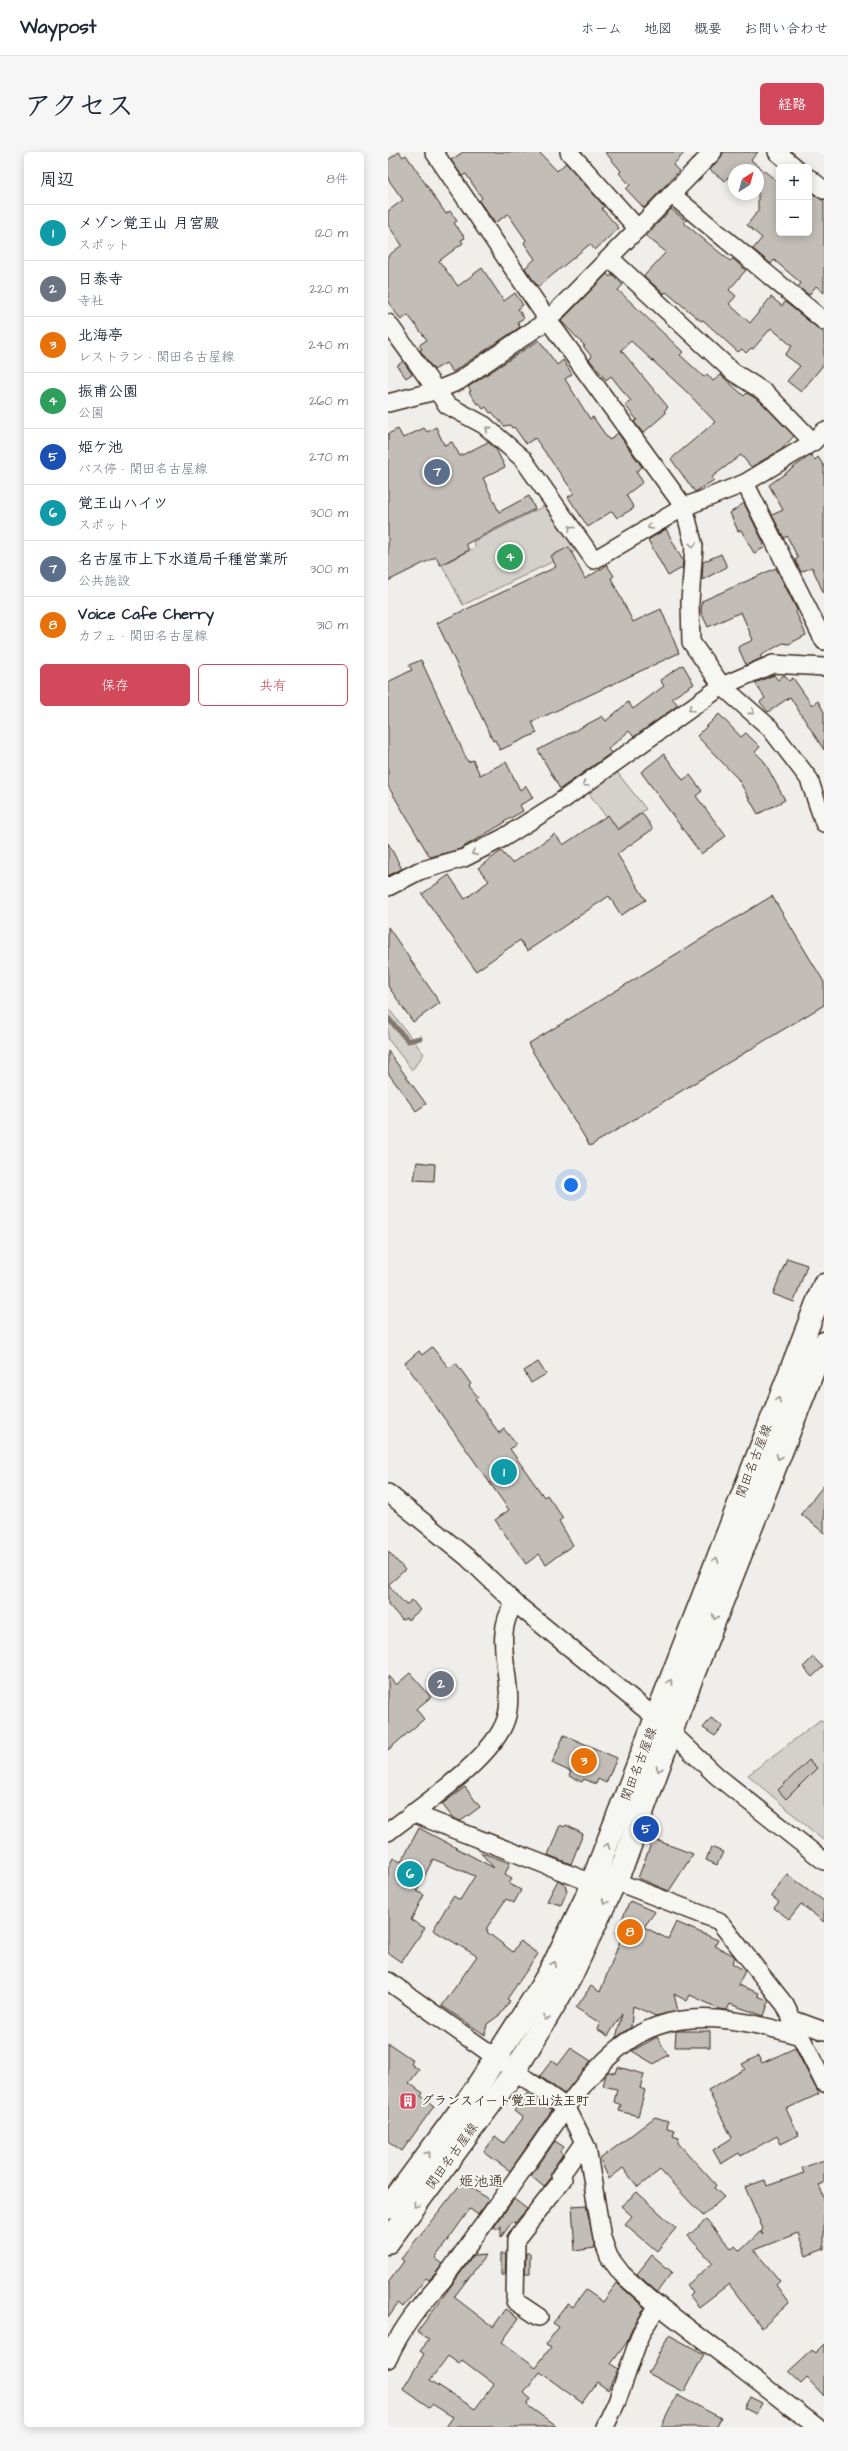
<!DOCTYPE html>
<html lang="ja">
<head>
<meta charset="utf-8">
<style>
	body { margin:0; font-family:"Architects Daughter","Klee One",sans-serif; background:#f6f6f7; color:#1f2937 }
	.controls { position:absolute; right:12px; top:12px; display:grid; overflow:hidden; border-radius:6px; box-shadow:0 2px 10px #0003 }
	.controls button { width:36px; height:36px; display:grid; place-items:center; padding:0; border:0; border-bottom:1px solid #e0e1e3; background:#fff; color:#1f2937; font:20px sans-serif }
	.compass { position:absolute; left:340px; top:12px; width:36px; height:36px; border-radius:50%; background:#fff; box-shadow:0 2px 10px #0003; rotate:37deg }
	.you { position:absolute; left:183px; top:1033px; width:14px; height:14px; margin:-10px; border:3px solid #fff; border-radius:50%; background:#1a73e8; box-shadow:0 0 0 6px #1a73e833 }
	.badge { display:grid; place-items:center; width:26px; height:26px; border-radius:50%; background:#d1495b; color:#fff; font-size:13px; font-weight:700 }
	.pin { position:absolute; translate:-50% -50%; border:2px solid #fff; box-shadow:0 1px 4px #0006 }
	.list { margin:0; padding:0; list-style:none }
	h2 { display:flex; justify-content:space-between; align-items:center; height:52px; margin:0; padding:0 16px; font-size:17px }
	h2 small { font-size:13px; font-weight:400; color:#747a83 }
	.list li { display:grid; grid-template-columns:26px 1fr auto; gap:12px; align-items:center; box-sizing:border-box; height:56px; padding:0 16px; border-top:1px solid #e0e1e3 }
	.list b { display:block; font-size:15px; white-space:nowrap }
	.list p { margin:0; font-size:13px; white-space:nowrap; color:#747a83 }
	.list em { font-size:13px; font-style:normal; color:#747a83 }
	.actions { display:flex; gap:8px; padding:12px 16px }
	.actions a { flex:1; padding:9px 0; border:1px solid #d1495b; border-radius:6px; text-align:center; font-size:14px; color:#d1495b }
	.actions .main { background:#d1495b; color:#fff }
	.map { position:relative; flex:none; width:436px; height:2275px; overflow:hidden; border-radius:6px }
	header { display:flex; align-items:center; gap:24px; box-sizing:border-box; height:56px; padding:0 20px; background:#fff; border-bottom:1px solid #e0e1e3 }
	header strong { font-size:19px }
	nav { display:flex; gap:22px; margin-inline-start:auto; font-size:14px }
	.intro { display:flex; align-items:center; justify-content:space-between; box-sizing:border-box; height:96px; padding:0 24px }
	h1 { margin:0; font-size:28px }
	.button { padding:10px 18px; border-radius:6px; background:#d1495b; color:#fff; font-size:14px; font-weight:700 }
	main { display:flex; gap:24px; padding:0 24px }
	aside { flex:1; background:#fff; border-radius:6px; box-shadow:0 2px 10px #0003 }
	.map>svg:first-child { display:block }
</style>
</head>
<body>
<header>
<strong>Waypost</strong>
<nav><a>ホーム</a><a>地図</a><a>概要</a><a>お問い合わせ</a></nav>
</header>
<div class="intro"><h1>アクセス</h1><a class="button">経路</a></div>
<main>
<aside>
<h2>周辺<small>8件</small></h2>
<ul class="list">
<li><span class="badge" style="background:#0f9aa8">1</span><div><b>メゾン覚王山 月宮殿</b><p>スポット</p></div><em>120 m</em></li>
<li><span class="badge" style="background:#6b7280">2</span><div><b>日泰寺</b><p>寺社</p></div><em>220 m</em></li>
<li><span class="badge" style="background:#e8710a">3</span><div><b>北海亭</b><p>レストラン · 関田名古屋線</p></div><em>240 m</em></li>
<li><span class="badge" style="background:#2e9e5b">4</span><div><b>振甫公園</b><p>公園</p></div><em>260 m</em></li>
<li><span class="badge" style="background:#1a4fb4">5</span><div><b>姫ケ池</b><p>バス停 · 関田名古屋線</p></div><em>270 m</em></li>
<li><span class="badge" style="background:#0f9aa8">6</span><div><b>覚王山ハイツ</b><p>スポット</p></div><em>300 m</em></li>
<li><span class="badge" style="background:#5c6f8a">7</span><div><b>名古屋市上下水道局千種営業所</b><p>公共施設</p></div><em>300 m</em></li>
<li><span class="badge" style="background:#e8710a">8</span><div><b>Voice Cafe Cherry</b><p>カフェ · 関田名古屋線</p></div><em>310 m</em></li>
</ul>
<div class="actions"><a class="main">保存</a><a>共有</a></div>
</aside>
<div class="map">
<svg width="436" height="2275" viewBox="0 0 436 2275">
	<rect width="100%" height="100%" fill="#efeeea"/>
	<filter id="ink" filterUnits="userSpaceOnUse"><feTurbulence type="fractalNoise" baseFrequency=".025" numOctaves="2"/><feDisplacementMap in="SourceGraphic" scale="8" xChannelSelector="R" yChannelSelector="G"/><feConvolveMatrix kernelMatrix="1 2 1 2 8 2 1 2 1" color-interpolation-filters="sRGB"/></filter>
	<g filter="url(#ink)">
		<g fill="#d4d1cc" stroke="#887e75">
			<path d="M 160,352 L 191,397 L 75,453 L 54,413 L 88,395 L 85,390 Z"/>
			<path d="M 228,619 L 258,657 L 228,678 L 199,639 Z"/>
			<path d="M 0,856 L 36,902 L 24,918 L 0,887 Z"/>
			<path d="M 432,1568 L 436,1569 L 436,1689 L 360,1623 Z"/>
		</g>
		<g fill="none" stroke-linecap="round" stroke-linejoin="round">
			<path stroke="#81766d" stroke-width="5" d="M 0,866 L 20,889 L 32,886"/>
		</g>
		<g fill="#c2bdb7" stroke="#3b2a1e" fill-rule="evenodd">
			<path d="M 11,0 L 15,5 L 18,3 L 58,62 L 62,59 L 69,69 L 66,71 L 77,86 L 73,88 L 75,91 L 51,109 L 70,134 L 94,116 L 116,149 L 127,141 L 135,153 L 130,157 L 136,166 L 129,170 L 132,175 L 65,220 L 58,211 L 46,218 L 32,198 L 34,197 L 31,193 L 39,188 L 20,163 L 13,168 L 0,150 L 0,104 L 14,93 L 0,73 L 0,59 L 15,48 L 0,27 L 0,8 Z"/>
			<path d="M 75,0 L 151,0 L 169,19 L 178,11 L 216,54 L 214,57 L 231,76 L 207,98 L 202,92 L 150,135 L 137,116 L 147,107 L 136,91 L 138,88 L 120,62 L 107,71 L 91,49 L 94,46 L 78,22 L 74,24 L 63,8 Z"/>
			<path d="M 217,0 L 297,0 L 285,13 L 291,19 L 256,56 L 238,37 L 242,33 L 231,21 L 233,19 Z"/>
			<path d="M 336,0 L 370,0 L 363,8 L 391,31 L 391,81 L 421,81 L 421,39 L 436,49 L 436,141 L 428,134 L 421,143 L 410,135 L 413,131 L 386,108 L 383,112 L 365,97 L 374,86 L 359,73 L 370,59 L 370,18 L 346,18 L 346,30 L 340,25 L 337,29 L 322,18 Z"/>
			<path d="M 283,57 L 298,69 L 296,71 L 342,109 L 345,107 L 358,118 L 341,138 L 348,144 L 341,152 L 362,171 L 383,145 L 394,154 L 397,150 L 436,181 L 436,212 L 413,240 L 399,229 L 412,214 L 397,203 L 404,194 L 383,176 L 365,197 L 363,196 L 358,201 L 354,197 L 350,200 L 315,168 L 313,169 L 278,140 L 276,142 L 256,124 L 278,100 L 258,84 Z"/>
			<path d="M 219,122 L 222,125 L 224,122 L 235,133 L 230,138 L 295,200 L 292,203 L 316,225 L 319,222 L 325,229 L 333,223 L 356,244 L 359,241 L 372,249 L 406,284 L 393,298 L 363,315 L 353,303 L 324,325 L 326,328 L 307,340 L 283,307 L 327,270 L 299,240 L 243,189 L 233,198 L 280,255 L 276,259 L 278,261 L 255,281 L 246,270 L 249,268 L 237,253 L 243,249 L 223,224 L 218,228 L 201,207 L 204,205 L 195,194 L 197,194 L 173,169 Z"/>
			<path d="M 151,188 L 169,213 L 175,208 L 184,222 L 177,227 L 202,267 L 205,265 L 221,288 L 230,281 L 254,315 L 248,320 L 255,330 L 238,343 L 246,356 L 229,366 L 224,359 L 200,375 L 180,345 L 186,341 L 147,286 L 138,292 L 126,275 L 124,276 L 122,273 L 116,274 L 104,260 L 102,261 L 98,255 L 95,257 L 91,251 L 89,252 L 81,240 L 83,239 L 80,235 Z"/>
			<path d="M 15,209 L 24,222 L 18,226 L 9,214 Z"/>
			<path d="M 48,275 L 56,293 L 64,290 L 72,304 L 100,290 L 108,297 L 117,315 L 95,326 L 111,360 L 141,344 L 147,357 L 78,392 L 81,398 L 52,413 L 48,405 L 0,429 L 0,282 L 10,277 L 15,286 L 36,276 L 39,280 Z"/>
			<path d="M 423,303 L 427,308 L 430,305 L 436,314 L 436,442 L 424,415 L 413,420 L 407,408 L 410,406 L 399,384 L 396,386 L 384,363 L 395,358 L 381,333 Z"/>
			<path d="M 356,351 L 376,392 L 375,393 L 376,396 L 366,401 L 353,378 L 350,379 L 342,361 Z"/>
			<path d="M 278,377 L 295,409 L 294,416 L 280,424 L 260,388 Z"/>
			<path d="M 181,395 L 197,427 L 219,413 L 226,424 L 223,426 L 245,470 L 273,457 L 291,501 L 144,570 L 149,581 L 112,598 L 107,588 L 105,589 L 49,471 L 168,415 L 163,404 Z"/>
			<path d="M 333,402 L 339,415 L 314,428 L 315,410 Z"/>
			<path d="M 388,416 L 409,458 L 408,460 L 418,483 L 401,492 L 395,491 L 372,504 L 374,506 L 358,513 L 350,495 L 365,488 L 353,460 L 320,475 L 313,460 L 314,449 Z"/>
			<path d="M 33,508 L 80,610 L 85,608 L 92,623 L 118,610 L 132,638 L 138,634 L 145,646 L 132,653 L 135,659 L 116,670 L 116,671 L 72,697 L 42,705 L 0,634 L 0,530 L 24,518 L 21,513 Z"/>
			<path d="M 295,513 L 306,532 L 284,546 L 290,553 L 246,585 L 241,579 L 220,597 L 223,601 L 172,637 L 150,598 L 211,566 L 214,564 L 218,569 L 240,550 L 245,557 L 276,534 L 272,528 Z"/>
			<path d="M 386,523 L 390,528 L 396,523 L 401,529 L 405,526 L 424,553 L 430,549 L 436,560 L 436,598 L 402,545 L 380,560 L 372,550 L 377,546 L 367,531 Z"/>
			<path d="M 331,562 L 353,585 L 358,581 L 372,595 L 367,600 L 376,609 L 397,648 L 370,662 L 350,627 L 309,584 Z"/>
			<path d="M 276,602 L 295,628 L 302,623 L 314,639 L 308,644 L 338,684 L 313,702 L 253,620 Z"/>
			<path d="M 254,661 L 265,677 L 229,702 L 258,748 L 233,763 L 221,744 L 139,799 L 132,788 L 88,819 L 34,742 L 61,723 L 77,747 L 101,729 L 90,716 L 113,699 L 124,711 L 167,682 L 175,693 L 220,663 L 230,678 Z"/>
			<path d="M 0,691 L 14,717 L 0,724 Z"/>
			<path d="M 384,744 L 436,830 L 436,853 L 202,994 L 140,892 Z"/>
			<path d="M 0,775 L 52,851 L 25,870 L 0,834 Z"/>
			<path d="M 0,899 L 38,952 L 28,959 L 0,921 Z"/>
			<path d="M 29,1010 L 47,1012 L 46,1029 L 26,1028 Z"/>
			<path d="M 399,1106 L 419,1113 L 406,1150 L 385,1142 Z"/>
			<path d="M 44,1195 L 61,1216 L 68,1211 L 83,1232 L 81,1234 L 90,1245 L 87,1247 L 111,1281 L 116,1277 L 128,1292 L 122,1297 L 156,1345 L 159,1343 L 175,1366 L 171,1369 L 185,1393 L 158,1412 L 151,1402 L 138,1412 L 107,1368 L 121,1358 L 17,1211 L 31,1199 L 34,1203 Z"/>
			<path d="M 150,1210 L 158,1222 L 143,1231 L 136,1219 Z"/>
			<path d="M 436,1333 L 436,1381 L 413,1362 Z"/>
			<path d="M 0,1399 L 17,1418 L 0,1433 L 18,1453 L 24,1448 L 32,1458 L 20,1468 L 18,1466 L 14,1468 L 0,1452 Z"/>
			<path d="M 425,1505 L 435,1515 L 424,1525 L 415,1515 Z"/>
			<path d="M 22,1521 L 43,1545 L 28,1557 L 36,1567 L 0,1598 L 0,1524 L 8,1533 Z"/>
			<path d="M 323,1566 L 335,1574 L 327,1584 L 315,1576 Z"/>
			<path d="M 176,1583 L 229,1606 L 218,1631 L 210,1627 L 208,1632 L 196,1627 L 194,1630 L 181,1624 L 183,1620 L 164,1611 Z"/>
			<path d="M 421,1608 L 429,1616 L 398,1647 L 390,1638 Z"/>
			<path d="M 77,1635 L 92,1655 L 73,1669 L 65,1666 L 54,1652 Z"/>
			<path d="M 172,1673 L 176,1675 L 178,1673 L 195,1682 L 183,1712 L 160,1703 Z"/>
			<path d="M 31,1676 L 106,1716 L 92,1700 L 122,1711 L 117,1722 L 124,1726 L 121,1732 L 133,1738 L 126,1751 L 118,1747 L 98,1777 L 100,1778 L 99,1780 L 125,1800 L 132,1789 L 150,1802 L 119,1847 L 122,1849 L 113,1862 L 99,1872 L 97,1883 L 54,1854 L 89,1804 L 45,1778 L 65,1744 L 72,1748 L 87,1724 L 45,1707 L 29,1739 L 36,1743 L 23,1768 L 37,1776 L 13,1810 L 0,1801 L 0,1716 L 5,1706 L 13,1710 Z"/>
			<path d="M 265,1687 L 305,1702 L 281,1739 L 250,1726 Z"/>
			<path d="M 323,1695 L 335,1700 L 329,1713 L 318,1708 Z"/>
			<path d="M 399,1722 L 436,1749 L 436,1770 L 413,1752 L 401,1767 L 386,1756 L 391,1750 L 383,1744 Z"/>
			<path d="M 170,1728 L 176,1731 L 179,1739 L 173,1753 L 159,1749 Z"/>
			<path d="M 242,1749 L 267,1760 L 256,1775 L 280,1787 L 288,1770 L 330,1788 L 327,1794 L 345,1803 L 347,1806 L 344,1811 L 357,1819 L 350,1833 L 371,1841 L 370,1844 L 381,1849 L 376,1864 L 342,1852 L 339,1858 L 332,1857 L 302,1843 L 299,1849 L 286,1842 L 290,1859 L 268,1864 L 245,1854 L 243,1875 L 228,1886 L 234,1862 L 220,1884 L 209,1877 L 212,1871 L 188,1856 L 203,1834 L 212,1840 L 234,1784 L 228,1781 Z"/>
			<path d="M 288,1879 L 322,1879 L 322,1895 L 287,1895 Z"/>
			<path d="M 269,1885 L 280,1903 L 266,1912 L 244,1899 Z"/>
			<path d="M 0,1891 L 25,1908 L 23,1912 L 31,1918 L 21,1931 L 35,1941 L 33,1944 L 46,1954 L 14,1999 L 0,1989 Z"/>
			<path d="M 183,1896 L 203,1909 L 176,1942 L 152,1924 L 164,1908 L 170,1913 Z"/>
			<path d="M 407,1896 L 431,1942 L 398,1957 L 411,1983 L 393,1992 L 389,1984 L 353,2004 L 351,2001 L 333,2012 L 325,1998 L 344,1986 L 320,1938 L 357,1917 L 354,1912 L 370,1904 L 374,1911 Z"/>
			<path d="M 230,1915 L 256,1922 L 252,1936 L 257,1938 L 250,1964 L 231,1959 L 233,1953 L 226,1950 L 229,1937 L 215,1934 L 218,1922 L 220,1920 L 228,1921 Z"/>
			<path d="M 140,1940 L 164,1958 L 122,2019 L 96,2000 L 107,1984 L 116,1991 L 135,1966 L 126,1959 Z"/>
			<path d="M 267,1965 L 280,1969 L 279,1976 L 287,1978 L 285,1984 L 291,1986 L 290,1991 L 328,2033 L 326,2036 L 336,2045 L 315,2064 L 272,2018 L 250,2035 L 235,2016 L 221,2027 L 212,2007 Z"/>
			<path d="M 167,1989 L 176,1995 L 172,2000 L 175,2002 L 164,2018 L 162,2027 L 156,2035 L 143,2024 Z"/>
			<path d="M 436,2008 L 436,2031 L 431,2033 L 436,2046 L 436,2097 L 418,2104 L 410,2081 L 366,2098 L 392,2129 L 388,2133 L 401,2151 L 374,2176 L 341,2132 L 311,2155 L 302,2144 L 305,2141 L 299,2133 L 325,2111 L 300,2084 L 318,2068 L 344,2097 L 347,2094 L 352,2099 L 372,2080 L 375,2083 L 373,2079 L 375,2077 L 357,2035 L 377,2028 L 379,2034 L 416,2021 L 414,2016 Z"/>
			<path d="M 75,2029 L 101,2048 L 90,2063 L 82,2057 L 47,2106 L 55,2112 L 47,2122 L 41,2128 L 38,2126 L 15,2155 L 10,2151 L 0,2165 L 0,2131 L 16,2109 L 13,2107 Z"/>
			<path d="M 249,2040 L 288,2076 L 269,2099 L 237,2072 L 244,2064 L 233,2054 Z"/>
			<path d="M 126,2047 L 139,2057 L 127,2071 L 125,2069 L 113,2085 L 113,2074 L 110,2078 L 106,2075 Z"/>
			<path d="M 198,2053 L 207,2096 L 187,2099 L 184,2054 Z"/>
			<path d="M 138,2101 L 142,2101 L 142,2121 L 137,2121 Z"/>
			<path d="M 113,2102 L 118,2102 L 117,2123 L 113,2123 Z"/>
			<path d="M 98,2103 L 66,2145 L 105,2175 L 118,2157 L 131,2166 L 114,2190 L 148,2215 L 163,2195 L 158,2192 L 171,2175 L 165,2171 L 180,2151 L 185,2155 L 198,2138 L 215,2150 L 229,2131 L 257,2156 L 244,2176 L 239,2190 L 223,2212 L 230,2217 L 220,2238 L 209,2230 L 194,2251 L 152,2220 L 136,2241 L 143,2247 L 139,2253 L 169,2275 L 58,2275 L 65,2265 L 44,2252 L 41,2255 L 15,2237 L 36,2202 L 32,2199 L 41,2188 L 29,2180 L 85,2104 ZM 60,2204 L 71,2212 L 74,2208 L 106,2232 L 87,2257 L 42,2228 Z"/>
			<path d="M 264,2103 L 284,2120 L 269,2140 L 249,2122 Z"/>
			<path d="M 281,2183 L 316,2202 L 296,2240 L 260,2221 Z"/>
			<path d="M 436,2192 L 436,2244 L 419,2226 L 413,2232 L 400,2220 L 424,2198 L 427,2201 Z"/>
			<path d="M 289,2243 L 333,2266 L 328,2275 L 273,2275 Z"/>
			<path d="M 362,2245 L 374,2251 L 368,2262 L 356,2256 Z"/>
		</g>
		<g fill="none" stroke-linecap="round" stroke-linejoin="round">
			<defs>
				<g id="minor">
					<path d="M 46,0 L 160,168 L 296,355 L 306,394 L 302,450 L 303,490 L 334,534 L 382,576 L 421,627 L 436,671"/>
					<path d="M 181,0 L 250,77"/>
					<path d="M 389,0 L 407,15"/>
					<path d="M 421,26 L 436,38"/>
					<path d="M 283,42 L 436,169"/>
					<path d="M 222,106 L 345,220 L 378,241 L 425,290"/>
					<path d="M 0,171 L 59,253 L 96,273 L 135,307 L 206,408 L 296,355 L 357,331 L 425,290 L 436,279"/>
					<path d="M 0,251 L 47,239 L 71,229 L 160,168 L 325,0"/>
					<path d="M 357,331 L 436,489"/>
					<path d="M 0,735 L 31,719 L 76,706 L 115,686 L 169,652 L 334,534 L 385,512 L 436,515"/>
					<path d="M 0,1341 L 80,1406 L 127,1451 L 268,1566 L 329,1624 L 436,1709"/>
					<path d="M 24,1661 L 204,1731"/>
					<path d="M 0,1680 C 32,1655 106,1606 118,1567 C 129,1533 101,1485 127,1451"/>
					<path d="M 227,1729 L 331,1769 L 397,1853 L 436,1931"/>
					<path d="M 0,1829 L 179,1956 L 199,1996 L 214,2086 L 221,2105 L 234,2122 L 262,2147 L 429,2275"/>
					<path d="M 403,1867 L 436,1879"/>
					<path d="M 151,2165 L 127,2149 L 128,2087 L 175,2027 L 172,2024 L 196,1990"/>
					<path d="M 0,2207 C 13,2176 33,2152 55,2128 C 83,2090 111,2051 138,2013 C 172,1966 213,1893 269,1874 C 314,1858 368,1871 412,1884"/>
					<path d="M 217,2275 L 229,2249 L 253,2181 L 270,2153"/>
				</g>
				<g id="major">
					<path d="M 0,2056 L 83,1944 L 150,1840 L 165,1814 L 198,1746 L 436,1133"/>
					<path d="M 0,2090 L 127,1919 L 182,1826 L 236,1710 L 292,1556 L 436,1191"/>
				</g>
			</defs>
			<use href="#minor" stroke="#3b2a1e" stroke-width="20"/>
			<use href="#major" stroke="#3b2a1e" stroke-width="25"/>
			<use href="#minor" stroke="#f6f6f2" stroke-width="17"/>
			<use href="#major" stroke="#f6f6f2" stroke-width="22"/>
		</g>
		<defs><path id="oneway-chevron" d="M-2-3.5L2.5 0L-2 3.5" fill="none" stroke-width="1.6" stroke-linecap="round" stroke-linejoin="round"/></defs>
		<g stroke="#989088">
			<use href="#oneway-chevron" transform="translate(100 277) rotate(-140)"/>
			<use href="#oneway-chevron" transform="translate(262 375) rotate(149)"/>
			<use href="#oneway-chevron" transform="translate(183 376) rotate(-125)"/>
			<use href="#oneway-chevron" transform="translate(305 393) rotate(83)"/>
			<use href="#oneway-chevron" transform="translate(303 557) rotate(145)"/>
			<use href="#oneway-chevron" transform="translate(364 560) rotate(41)"/>
			<use href="#oneway-chevron" transform="translate(197 632) rotate(145)"/>
			<use href="#oneway-chevron" transform="translate(86 701) rotate(153)"/>
			<use href="#oneway-chevron" transform="translate(390 1248) rotate(-68)"/>
			<use href="#oneway-chevron" transform="translate(391 1305) rotate(112)"/>
			<use href="#oneway-chevron" transform="translate(328 1408) rotate(-69)"/>
			<use href="#oneway-chevron" transform="translate(327 1465) rotate(111)"/>
			<use href="#oneway-chevron" transform="translate(282 1530) rotate(-69)"/>
			<use href="#oneway-chevron" transform="translate(271 1617) rotate(109)"/>
			<use href="#oneway-chevron" transform="translate(219 1694) rotate(-69)"/>
			<use href="#oneway-chevron" transform="translate(217 1750) rotate(115)"/>
			<use href="#oneway-chevron" transform="translate(166 1812) rotate(-63)"/>
			<use href="#oneway-chevron" transform="translate(158 1866) rotate(122)"/>
			<use href="#oneway-chevron" transform="translate(40 2002) rotate(-53)"/>
			<use href="#oneway-chevron" transform="translate(28 2053) rotate(126)"/>
		</g>
	</g>
	<defs>
		<symbol id="building-square" viewBox="-11 -11 22 22"><rect x="-9" y="-9" width="18" height="18" rx="4" fill="#d1495b" stroke="#f6f6f2"/><path d="M-4-6H4V6H1V3H-1V6H-4ZM-2.5-4.3h1.7v1.8h-1.7ZM.8-4.3h1.7v1.8H.8ZM-2.5-1h1.7V.8h-1.7ZM.8-1h1.7V.8H.8Z" fill="#fff"/></symbol>
	</defs>
	<g fill-rule="evenodd">
		<use href="#building-square" x="10" y="1939" width="20" height="20"/>
	</g>
	<g text-anchor="middle" dominant-baseline="central" stroke-width="4" stroke-linejoin="round" paint-order="stroke">
		<g font-size="13" fill="#3b2a1e" stroke="#f6f6f2">
			<text transform="translate(366 1309) rotate(-69)">関田名古屋線</text>
			<text transform="translate(251 1612) rotate(-69)">関田名古屋線</text>
			<text transform="translate(64 2004) rotate(-54)">関田名古屋線</text>
		</g>
		<g font-size="13" font-weight="bold" fill="#3b2a1e" stroke="#f6f6f2" text-anchor="start">
			<text x="33" y="1949">グランスイート覚王山法王町</text>
		</g>
		<g font-size="15" fill="#3b2a1e" stroke="#f6f6f2">
			<text x="93" y="2029">姫池通</text>
		</g>
	</g>
</svg>
<div class="controls">
<button>+</button>
<button>−</button>
</div>
<svg class="compass" viewBox="-18 -18 36 36"><path d="M0-13l5 13h-10z" fill="#e53935"/><path d="M0 13l5-13h-10z" fill="#747a83"/></svg>
<div class="you"></div>
<div class="pin badge" style="left:116px;top:1320px;background:#0f9aa8">1</div>
<div class="pin badge" style="left:53px;top:1532px;background:#6b7280">2</div>
<div class="pin badge" style="left:196px;top:1609px;background:#e8710a">3</div>
<div class="pin badge" style="left:122px;top:405px;background:#2e9e5b">4</div>
<div class="pin badge" style="left:258px;top:1677px;background:#1a4fb4">5</div>
<div class="pin badge" style="left:22px;top:1722px;background:#0f9aa8">6</div>
<div class="pin badge" style="left:49px;top:320px;background:#5c6f8a">7</div>
<div class="pin badge" style="left:242px;top:1780px;background:#e8710a">8</div>
</div>
</main>
</body>
</html>
